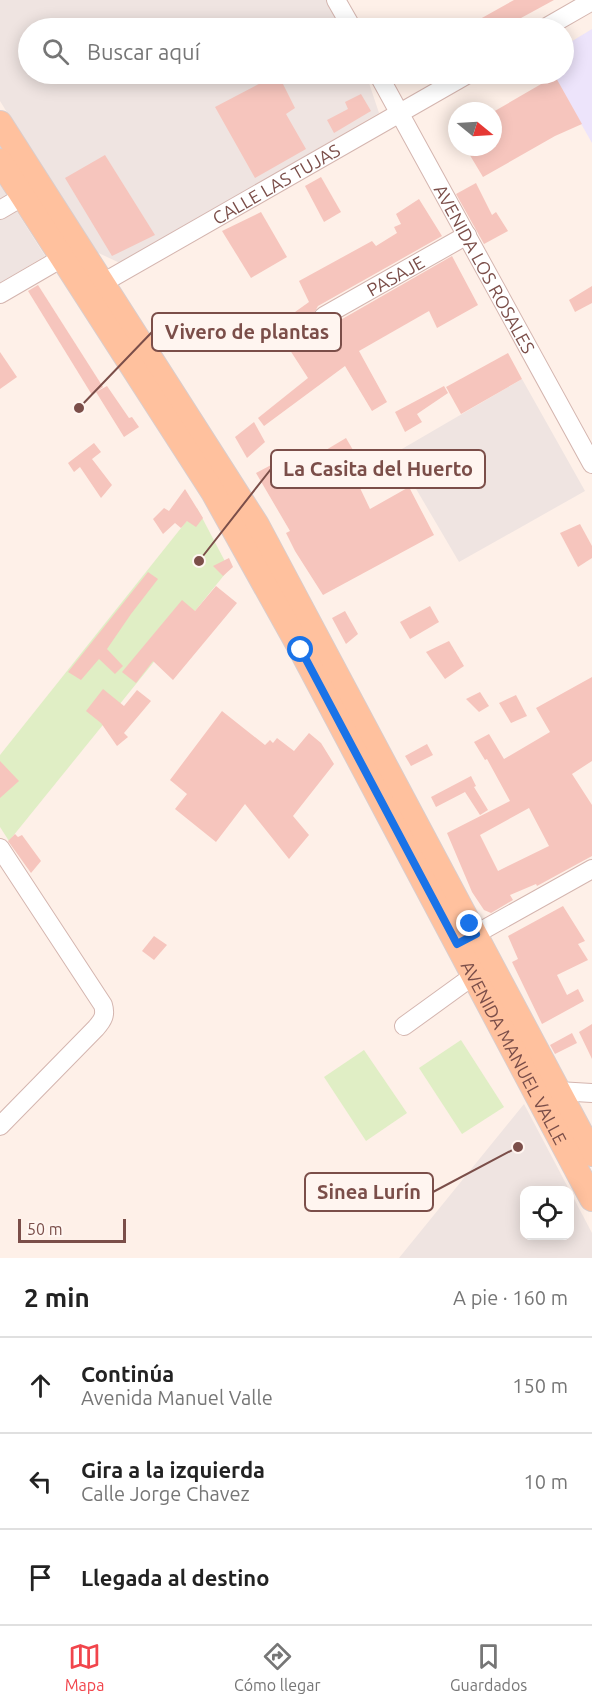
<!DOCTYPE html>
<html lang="es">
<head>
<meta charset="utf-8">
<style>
	body { margin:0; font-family:Ubuntu,sans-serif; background:#f6f6f6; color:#222 }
	.controls { position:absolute; right:18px; bottom:18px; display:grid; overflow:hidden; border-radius:12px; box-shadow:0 3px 15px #0003 }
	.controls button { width:54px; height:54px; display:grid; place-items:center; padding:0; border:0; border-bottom:2px solid #e0e0e0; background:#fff; color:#222; font:30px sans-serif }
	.compass { position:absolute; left:448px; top:102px; width:54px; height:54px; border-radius:50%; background:#fff; box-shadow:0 3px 15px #0003; rotate:108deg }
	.scale { position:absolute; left:18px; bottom:15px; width:108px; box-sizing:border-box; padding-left:6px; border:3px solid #7b4e49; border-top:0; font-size:16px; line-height:21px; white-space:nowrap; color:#7b4e49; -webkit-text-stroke:4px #fff5f0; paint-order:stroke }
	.stop { position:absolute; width:18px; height:18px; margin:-14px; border:4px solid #1a73e8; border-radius:50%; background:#fff }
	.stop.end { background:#1a73e8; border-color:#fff; box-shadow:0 2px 6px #0008 }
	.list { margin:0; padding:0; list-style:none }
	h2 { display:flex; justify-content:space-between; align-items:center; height:78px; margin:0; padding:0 24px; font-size:26px }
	h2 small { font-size:20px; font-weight:400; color:#767676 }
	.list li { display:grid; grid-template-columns:39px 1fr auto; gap:18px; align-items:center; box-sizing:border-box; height:96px; padding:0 24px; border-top:2px solid #e0e0e0 }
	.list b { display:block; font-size:22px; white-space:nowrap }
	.list p { margin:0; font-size:20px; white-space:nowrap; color:#767676 }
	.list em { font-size:20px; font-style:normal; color:#767676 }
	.icon { flex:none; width:33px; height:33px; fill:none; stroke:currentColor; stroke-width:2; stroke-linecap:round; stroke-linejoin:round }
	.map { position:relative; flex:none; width:592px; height:1258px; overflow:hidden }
	.search { position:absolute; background:#fff; box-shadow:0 3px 15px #0003; left:18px; right:18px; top:18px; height:66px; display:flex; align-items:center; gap:15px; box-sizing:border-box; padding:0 21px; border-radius:33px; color:#767676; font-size:22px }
	.sheet { height:366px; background:#fff }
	nav { display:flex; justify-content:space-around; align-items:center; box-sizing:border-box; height:84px; border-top:2px solid #e0e0e0; background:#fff; font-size:16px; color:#767676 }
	nav a { display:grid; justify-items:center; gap:3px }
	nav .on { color:#f1454c }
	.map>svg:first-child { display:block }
</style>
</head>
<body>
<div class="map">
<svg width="592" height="1258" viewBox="0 0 592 1258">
	<rect width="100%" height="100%" fill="#fef0e8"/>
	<g fill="#efe4e1" fill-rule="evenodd">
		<path d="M 0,0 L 340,0 L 350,28 L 28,28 L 28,74 L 366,74 L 379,113 L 120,263 L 92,250 L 0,101 Z"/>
		<path d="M 0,185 L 45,256 L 0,283 Z"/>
		<path d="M 522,379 L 585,491 L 459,562 L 395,453 Z"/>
		<path d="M 524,1104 L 592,1233 L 592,1258 L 399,1258 ZM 570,1190 L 570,1236 L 524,1236 L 524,1190 Z"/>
	</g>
	<path fill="#ede4fb" d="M 592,29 L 592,143 L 553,74 L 564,74 L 564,46 Z"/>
	<g fill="#e0eec5">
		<path d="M 197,508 L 229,569 L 9,841 L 0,827 L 0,755 Z"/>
		<path d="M 461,1040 L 504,1107 L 462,1134 L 419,1068 Z"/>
		<path d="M 364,1050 L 407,1113 L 366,1141 L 324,1077 Z"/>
	</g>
	<g fill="#f6c5bd" fill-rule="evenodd">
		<path d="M 514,0 L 554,0 L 521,18 L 523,21 L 511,28 L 464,28 Z"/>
		<path d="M 278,74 L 295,108 L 286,114 L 306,149 L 255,178 L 215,107 Z"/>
		<path d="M 555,76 L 582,124 L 555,136 L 483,177 L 465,147 L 493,147 L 493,112 Z"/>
		<path d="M 361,94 L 371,111 L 334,133 L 327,120 L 348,109 L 345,102 Z"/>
		<path d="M 105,155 L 155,235 L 112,256 L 65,178 Z"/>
		<path d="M 321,177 L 341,212 L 324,222 L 305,186 Z"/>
		<path d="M 476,183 L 492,215 L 496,212 L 508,231 L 484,244 L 456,194 Z"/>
		<path d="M 419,199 L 442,236 L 318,306 L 313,315 L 315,322 L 323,327 L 330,326 L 452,256 L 478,305 L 437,328 L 429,311 L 359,351 L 387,402 L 372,411 L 345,366 L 264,426 L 258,418 L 308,378 L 286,344 L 279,349 L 267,332 L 309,302 L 299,281 L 372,241 L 376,246 L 397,233 L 394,227 L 401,224 L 396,214 Z"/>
		<path d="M 261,212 L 287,257 L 251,278 L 222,231 Z"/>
		<path d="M 38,285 L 103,387 L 92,395 L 28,291 Z"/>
		<path d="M 592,286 L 592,303 L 575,312 L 569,300 Z"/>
		<path d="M 0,352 L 17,377 L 0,389 Z"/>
		<path d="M 508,353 L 522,379 L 461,414 L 446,387 Z"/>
		<path d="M 107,386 L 129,418 L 132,417 L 139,427 L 124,437 L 96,392 Z"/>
		<path d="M 444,386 L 448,393 L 417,414 L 422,422 L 405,432 L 395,412 Z"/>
		<path d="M 254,422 L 265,442 L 247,458 L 235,437 Z"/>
		<path d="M 346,438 L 371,481 L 360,488 L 370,509 L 409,487 L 434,535 L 323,595 L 295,551 L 286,533 L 290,531 L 256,473 L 273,464 L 279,478 Z"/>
		<path d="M 94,443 L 101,452 L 92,459 L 112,485 L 101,498 L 80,467 L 74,472 L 68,463 Z"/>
		<path d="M 185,489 L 203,518 L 196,527 L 187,521 L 181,528 L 175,523 L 163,534 L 153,519 L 164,508 L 169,511 Z"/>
		<path d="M 580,524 L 592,546 L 592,558 L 578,567 L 560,533 Z"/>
		<path d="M 229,558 L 233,567 L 223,576 L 213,566 Z"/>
		<path d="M 148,572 L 158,579 L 131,614 L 107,649 L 123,666 L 115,674 L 99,659 L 81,680 L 68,672 Z"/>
		<path d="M 216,586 L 237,603 L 173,680 L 153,661 L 136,683 L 122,672 L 182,600 L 195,611 Z"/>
		<path d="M 430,606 L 439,622 L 410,639 L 400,622 Z"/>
		<path d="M 345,611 L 358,634 L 346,644 L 332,618 Z"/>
		<path d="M 449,641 L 464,666 L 445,679 L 426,652 Z"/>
		<path d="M 592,677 L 592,761 L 572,774 L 592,805 L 592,856 L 537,886 L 536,884 L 510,895 L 513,900 L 491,913 L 484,910 L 472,892 L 447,833 L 510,801 L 487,759 L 485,760 L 474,742 L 489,734 L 504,759 L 550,732 L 536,708 ZM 529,808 L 549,846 L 498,871 L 480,835 Z"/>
		<path d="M 103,689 L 124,706 L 137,690 L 151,701 L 124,733 L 128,737 L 117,746 L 101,723 L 86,711 Z"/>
		<path d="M 480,692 L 489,706 L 479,712 L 466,699 Z"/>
		<path d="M 516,695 L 527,716 L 511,723 L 499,703 Z"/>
		<path d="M 222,711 L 265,745 L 270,740 L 273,743 L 277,738 L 294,751 L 309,733 L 321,743 L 334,764 L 293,816 L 309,835 L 289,859 L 245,804 L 216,842 L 175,809 L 187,794 L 170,780 Z"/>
		<path d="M 427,744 L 433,755 L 411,766 L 405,756 Z"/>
		<path d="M 0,761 L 19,781 L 0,798 Z"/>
		<path d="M 471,776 L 476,786 L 474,787 L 488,810 L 480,815 L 465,792 L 436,807 L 431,797 Z"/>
		<path d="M 15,834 L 18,837 L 22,835 L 41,861 L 31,873 L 8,841 Z"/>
		<path d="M 563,906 L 585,941 L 578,944 L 588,960 L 557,975 L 567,995 L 578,989 L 584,1001 L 542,1024 L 512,962 L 518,959 L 508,936 Z"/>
		<path d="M 154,936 L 167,945 L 154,960 L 142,951 Z"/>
		<path d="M 592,1024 L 592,1059 L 579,1032 Z"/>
		<path d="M 572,1033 L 577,1043 L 555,1054 L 550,1045 Z"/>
	</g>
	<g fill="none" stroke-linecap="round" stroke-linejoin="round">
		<defs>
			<g id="minor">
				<path d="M 336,0 L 352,28"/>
				<path d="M 545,28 L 592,1"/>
				<path id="s1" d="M 378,74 L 592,464"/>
				<path d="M 0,210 L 22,197"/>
				<path id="s2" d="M 92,289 L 468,74"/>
				<path d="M 0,294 L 62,258"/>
				<path id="s3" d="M 324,316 L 467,235"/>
				<path d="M 0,848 L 103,1005 C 106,1015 103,1020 96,1028 L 0,1126"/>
				<path d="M 465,940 L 592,869"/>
				<path d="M 404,1026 L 473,976"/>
				<path d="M 558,1091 L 592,1093"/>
			</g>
			<g id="major">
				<path d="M 0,123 L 257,525 L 592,1154"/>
				<path id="s4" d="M 0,161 L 213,492 L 301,650 L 592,1199"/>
			</g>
		</defs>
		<use href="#minor" stroke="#d4b5af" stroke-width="20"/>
		<use href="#major" stroke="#dacdcc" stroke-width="26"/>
		<use href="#minor" stroke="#fff" stroke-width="18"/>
		<use href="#major" stroke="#ffc19e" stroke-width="24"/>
	</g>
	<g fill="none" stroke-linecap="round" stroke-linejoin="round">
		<path stroke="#1a73e8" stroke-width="8" d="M 301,650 L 457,944 L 476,934 L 470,924"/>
	</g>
	<g text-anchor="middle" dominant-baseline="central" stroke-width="4.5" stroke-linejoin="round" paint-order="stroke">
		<g font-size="18" fill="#7b4e49" stroke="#fff5f0">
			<text stroke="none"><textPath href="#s2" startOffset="212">CALLE LAS TUJAS</textPath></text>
			<text stroke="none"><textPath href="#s1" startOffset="222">AVENIDA LOS ROSALES</textPath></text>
			<text stroke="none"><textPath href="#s3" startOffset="82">PASAJE</textPath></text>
			<text stroke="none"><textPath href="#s4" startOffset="1030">AVENIDA MANUEL VALLE</textPath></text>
		</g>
	</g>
	<path fill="none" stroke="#7b4e49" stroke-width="2" d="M79 408L152 332M199 561L271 469M518 1147L433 1192"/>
	<g fill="#7b4e49" stroke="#fff5f0" stroke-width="2">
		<circle cx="79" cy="408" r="6"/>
		<circle cx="199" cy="561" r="6"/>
		<circle cx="518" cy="1147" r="6"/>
	</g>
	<g fill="#fff5f0" stroke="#7b4e49" stroke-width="2">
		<rect x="152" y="313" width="189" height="38" rx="6"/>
		<rect x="271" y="450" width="214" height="38" rx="6"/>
		<rect x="305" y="1173" width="128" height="38" rx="6"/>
	</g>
	<g font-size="20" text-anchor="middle" font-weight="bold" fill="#7b4e49">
		<text x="247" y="339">Vivero de plantas</text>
		<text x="378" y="476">La Casita del Huerto</text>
		<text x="369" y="1199">Sinea Lurín</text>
	</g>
</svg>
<div class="controls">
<button><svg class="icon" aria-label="locate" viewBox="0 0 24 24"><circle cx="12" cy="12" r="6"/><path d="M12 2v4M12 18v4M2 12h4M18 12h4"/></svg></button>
</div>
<svg class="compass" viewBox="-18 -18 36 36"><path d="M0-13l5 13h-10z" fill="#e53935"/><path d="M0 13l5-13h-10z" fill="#767676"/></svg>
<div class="scale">50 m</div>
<div class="stop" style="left:301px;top:650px"></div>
<div class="stop end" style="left:470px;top:924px"></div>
<div class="search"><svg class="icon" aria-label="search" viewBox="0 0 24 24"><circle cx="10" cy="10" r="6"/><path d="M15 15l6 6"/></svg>Buscar aquí</div>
</div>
<section class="sheet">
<h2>2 min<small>A pie · 160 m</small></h2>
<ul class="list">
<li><svg class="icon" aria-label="ahead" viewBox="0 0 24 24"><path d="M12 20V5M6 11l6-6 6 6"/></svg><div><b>Continúa</b><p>Avenida Manuel Valle</p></div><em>150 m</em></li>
<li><svg class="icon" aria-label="left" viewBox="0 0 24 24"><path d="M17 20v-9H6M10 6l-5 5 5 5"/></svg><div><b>Gira a la izquierda</b><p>Calle Jorge Chavez</p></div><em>10 m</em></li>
<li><svg class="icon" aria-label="arrive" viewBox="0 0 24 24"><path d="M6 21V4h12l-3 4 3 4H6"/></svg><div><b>Llegada al destino</b></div></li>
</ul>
</section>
<nav>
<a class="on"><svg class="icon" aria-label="map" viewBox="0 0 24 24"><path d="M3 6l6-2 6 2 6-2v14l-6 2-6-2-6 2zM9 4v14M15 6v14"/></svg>Mapa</a>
<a><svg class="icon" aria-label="directions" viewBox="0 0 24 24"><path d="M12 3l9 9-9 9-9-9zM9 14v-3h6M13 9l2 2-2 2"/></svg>Cómo llegar</a>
<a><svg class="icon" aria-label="saved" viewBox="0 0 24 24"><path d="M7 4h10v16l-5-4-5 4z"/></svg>Guardados</a>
</nav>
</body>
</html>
